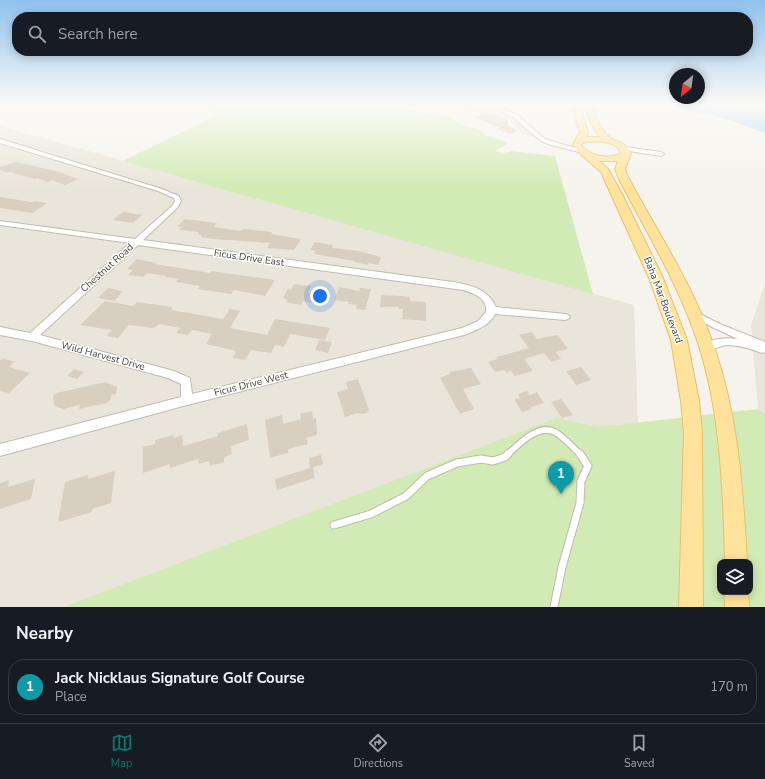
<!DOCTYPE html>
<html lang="en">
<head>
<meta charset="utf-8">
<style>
	body { margin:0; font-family:"Nunito Sans",sans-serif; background:#242831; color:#f1f3f6 }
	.controls { position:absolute; right:12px; bottom:12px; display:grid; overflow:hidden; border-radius:8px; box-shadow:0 2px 10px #0003 }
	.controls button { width:36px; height:36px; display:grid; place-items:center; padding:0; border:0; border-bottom:1px solid #363941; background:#171b24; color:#f1f3f6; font:20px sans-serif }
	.compass { position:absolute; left:669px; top:68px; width:36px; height:36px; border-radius:50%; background:#171b24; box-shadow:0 2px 10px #0003; rotate:209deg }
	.you { position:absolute; left:320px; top:296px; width:14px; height:14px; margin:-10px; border:3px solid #fff; border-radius:50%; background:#1a73e8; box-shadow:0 0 0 6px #1a73e833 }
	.badge { display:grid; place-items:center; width:26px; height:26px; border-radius:50%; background:#0f766e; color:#fff; font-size:13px; font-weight:700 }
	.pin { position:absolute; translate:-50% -33px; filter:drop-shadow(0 1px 2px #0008) }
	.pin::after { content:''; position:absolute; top:21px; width:14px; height:12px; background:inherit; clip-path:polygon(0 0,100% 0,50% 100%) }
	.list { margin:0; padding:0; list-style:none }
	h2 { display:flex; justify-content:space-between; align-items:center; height:52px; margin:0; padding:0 16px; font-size:17px }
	h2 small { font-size:13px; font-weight:400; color:#9ea1a6 }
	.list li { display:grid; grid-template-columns:26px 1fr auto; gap:12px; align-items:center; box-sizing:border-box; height:56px; margin:0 8px 8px; padding:0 8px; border:1px solid #363941; border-radius:16px }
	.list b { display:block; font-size:15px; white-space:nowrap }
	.list p { margin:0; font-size:13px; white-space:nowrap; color:#9ea1a6 }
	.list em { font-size:13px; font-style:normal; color:#9ea1a6 }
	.icon { flex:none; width:22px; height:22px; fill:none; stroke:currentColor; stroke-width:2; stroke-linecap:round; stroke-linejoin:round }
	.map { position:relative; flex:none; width:765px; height:607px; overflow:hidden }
	.search { position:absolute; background:#171b24; box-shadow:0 2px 10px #0003; left:12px; right:12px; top:12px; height:44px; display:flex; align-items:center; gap:10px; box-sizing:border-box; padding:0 14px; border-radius:16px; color:#9ea1a6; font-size:15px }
	.sheet { height:116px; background:#171b24 }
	nav { display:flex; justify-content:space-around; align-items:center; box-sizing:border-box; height:56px; border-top:1px solid #363941; background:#171b24; font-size:11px; color:#9ea1a6 }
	nav a { display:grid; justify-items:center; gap:2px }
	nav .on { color:#0f766e }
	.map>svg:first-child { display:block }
</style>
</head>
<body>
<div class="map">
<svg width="765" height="607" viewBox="0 0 765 607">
	<rect width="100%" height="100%" fill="#f6f3ec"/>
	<g fill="#eae5da">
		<path d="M 0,126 L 634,305 L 639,458 L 141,607 L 0,607 Z"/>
		<path d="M 765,284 L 765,412 L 758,409 L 751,325 Z"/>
	</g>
	<g fill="#d2eab5" fill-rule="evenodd">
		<path d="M 205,104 L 387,104 L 435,115 L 446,115 L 462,125 L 467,126 L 480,130 L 486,136 L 502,140 L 507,144 L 495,151 L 504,153 L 511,151 L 555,156 L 593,294 L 123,161 L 216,116 Z"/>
		<path d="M 758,409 L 765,413 L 765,607 L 64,607 L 557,418 L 598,427 ZM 720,562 L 750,562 L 750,592 L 720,592 Z"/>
	</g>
	<path fill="#e5e3e0" d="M 456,104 L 484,104 L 492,107 L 520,122 L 535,137 L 529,137 L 526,135 L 523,135 L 509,120 L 503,117 L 488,111 L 478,114 Z"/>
	<path fill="#a9d4f2" d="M 664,104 L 765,104 L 765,133 L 730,120 Z"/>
	<g fill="#d8cfc1">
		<path d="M 488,112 L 508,120 L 508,125 L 518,131 L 510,134 L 497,129 L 500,128 L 474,117 Z"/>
		<path d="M 16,162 L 60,172 L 78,179 L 65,185 L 52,180 L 48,182 L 37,178 L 35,179 L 10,172 L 8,173 L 0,170 L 0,167 Z"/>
		<path d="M 0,197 L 32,202 L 35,201 L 47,203 L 33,213 L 0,208 Z"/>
		<path d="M 123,212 L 142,215 L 133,223 L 113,220 Z"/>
		<path d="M 185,219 L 217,223 L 214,227 L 241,231 L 243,229 L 272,232 L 271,234 L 301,239 L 294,250 L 267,248 L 270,243 L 214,239 L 201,237 L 202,235 L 197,234 L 199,232 L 179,230 L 182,227 L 177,227 Z"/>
		<path d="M 315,242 L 333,245 L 332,248 L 359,251 L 381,257 L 378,265 L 369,263 L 368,265 L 354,262 L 354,261 L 314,254 L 316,251 L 310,250 Z"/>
		<path d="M 137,259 L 157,263 L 155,264 L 210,273 L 211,271 L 275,280 L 265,296 L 234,290 L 231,294 L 197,289 L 200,286 L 176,282 L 178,279 L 165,277 L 166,276 L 147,273 L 143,277 L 128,275 L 133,270 L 127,269 Z"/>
		<path d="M 294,284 L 311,286 L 308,293 L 321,295 L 317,304 L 303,301 L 301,305 L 286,302 L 288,300 L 283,298 L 288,289 L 291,290 Z"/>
		<path d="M 339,287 L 359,291 L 360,288 L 371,289 L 365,310 L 356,309 L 357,305 L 348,304 L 349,302 L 334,300 Z"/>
		<path d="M 108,288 L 123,291 L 114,301 L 98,298 Z"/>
		<path d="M 381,295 L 402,296 L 410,297 L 410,301 L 426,302 L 426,321 L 402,319 L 403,309 L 399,309 L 399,307 L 380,307 Z"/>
		<path d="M 105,301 L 133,306 L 137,302 L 173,307 L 171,310 L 223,319 L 230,309 L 240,311 L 230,328 L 267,335 L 275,319 L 330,328 L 325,340 L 290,334 L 284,347 L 275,345 L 271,353 L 251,350 L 245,360 L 233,358 L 236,351 L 206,344 L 212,334 L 192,330 L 188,335 L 176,333 L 180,328 L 160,324 L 154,328 L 129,325 L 118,338 L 106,336 L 112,330 L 80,325 Z"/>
		<path d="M 532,332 L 537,339 L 558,335 L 568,349 L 556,352 L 561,359 L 551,362 L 544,353 L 524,359 L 533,371 L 515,376 L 511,371 L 506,372 L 504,370 L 495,372 L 488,362 L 497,359 L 496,357 L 529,348 L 519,335 Z"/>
		<path d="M 319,340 L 332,342 L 328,353 L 315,350 Z"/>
		<path d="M 3,358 L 15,362 L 9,367 L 30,373 L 9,393 L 0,391 L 0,361 Z"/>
		<path d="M 581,367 L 591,380 L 576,385 L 566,371 Z"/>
		<path d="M 471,368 L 481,384 L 463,389 L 474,409 L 460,414 L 440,378 L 450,374 L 449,372 Z"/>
		<path d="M 74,369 L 84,372 L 77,379 L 67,376 Z"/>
		<path d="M 358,379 L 369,410 L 367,413 L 362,414 L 358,413 L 345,417 L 337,392 L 348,389 L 346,382 Z"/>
		<path d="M 105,382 L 117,387 L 116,394 L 111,395 L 111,399 L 107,403 L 79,409 L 80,405 L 67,408 L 64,410 L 54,405 L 53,396 L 57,393 Z"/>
		<path d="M 527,391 L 530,395 L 537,392 L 544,403 L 531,407 L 532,409 L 522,412 L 514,399 L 520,398 L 518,394 Z"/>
		<path d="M 561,399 L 573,415 L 562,418 L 551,402 Z"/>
		<path d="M 312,411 L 313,419 L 316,418 L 317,435 L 306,438 L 308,444 L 288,449 L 288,453 L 270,458 L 265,420 L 282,415 L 283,424 L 301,419 L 300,414 Z"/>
		<path d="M 247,424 L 249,440 L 231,446 L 232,454 L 224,457 L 224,462 L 210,466 L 209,461 L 199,464 L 198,459 L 170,468 L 170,464 L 143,473 L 143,447 L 155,444 L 155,440 L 173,435 L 174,438 L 182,435 L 183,446 L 218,436 L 218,433 Z"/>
		<path d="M 321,455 L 323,464 L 310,468 L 309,458 Z"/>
		<path d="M 313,467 L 315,478 L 277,490 L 275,479 Z"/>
		<path d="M 115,471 L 111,503 L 92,509 L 92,512 L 58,522 L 65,482 L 88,475 L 88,479 Z"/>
		<path d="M 35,479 L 31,499 L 0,509 L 0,483 L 9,480 L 8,487 Z"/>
	</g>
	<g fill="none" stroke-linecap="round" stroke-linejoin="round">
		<defs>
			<path id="service-far1" d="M 507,455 C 518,445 538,423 555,432 C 564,437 573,448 581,455"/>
			<g id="service">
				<path d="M 334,525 L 371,514 L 406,496 L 427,476 L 457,463 L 481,459 L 493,461 L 505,457 L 508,454"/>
				<path d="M 554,607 L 562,567 L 580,503 L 581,481 L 588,466 L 580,454"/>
			</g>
			<g id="minor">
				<path d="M 487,104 L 492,104 L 517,115 L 545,139 L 582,150 L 579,152 L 551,145 L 541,141 L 513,117 Z"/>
				<path d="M 0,139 L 162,189 L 179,196 L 181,201 L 177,208 L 143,240 L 453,282 C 471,285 488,289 496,307 L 565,314 L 568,315 L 570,317 L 568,319 L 565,320 L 495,314 C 490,325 475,331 464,335 L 187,405 L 0,456 L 0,444 L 181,397 L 181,384 L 168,378 L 32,341 L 0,335 L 0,327 L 30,333 L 130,243 L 0,225 L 0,221 L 135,239 L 172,206 L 175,201 L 174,198 L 158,191 L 0,143 ZM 138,245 L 463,290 C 473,293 488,298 486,312 L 478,321 L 462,328 L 192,394 L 190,378 L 174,371 L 40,335 Z"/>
				<path d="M 625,147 L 661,152 L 664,154 L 661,156 L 623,150 L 623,148 Z"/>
				<path d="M 694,311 L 720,324 L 765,342 L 765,352 L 762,353 C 751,349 739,345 727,345 C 719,346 710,352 702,350 L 701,347 L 702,344 C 714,339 725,337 738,339 L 714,328 L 691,316 L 689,314 L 691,312 Z"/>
			</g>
			<g id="primary">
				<path d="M 573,104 L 581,104 L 583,117 L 588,132 L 586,137 L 600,137 C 591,127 587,117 586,104 L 594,104 C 595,117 600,131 612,139 C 621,143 627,144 631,154 L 625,169 L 629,179 C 658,233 693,285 713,344 C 738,414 743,488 747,562 L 725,562 C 723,489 721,413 698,343 C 679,285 647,233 619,179 L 615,169 L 618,161 L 599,161 L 608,169 L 622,194 L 663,278 L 687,340 L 699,401 L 702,433 L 703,607 L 679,607 L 684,433 L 681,401 L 671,340 L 649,278 L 601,172 L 577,151 L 573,145 L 580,132 L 575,117 ZM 588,142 C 599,141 617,141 621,153 C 610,160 589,156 581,145 L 583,143 Z"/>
				<path d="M 724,592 L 748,592 L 749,607 L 725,607 Z"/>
			</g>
		</defs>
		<use href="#service-far1" stroke="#c2bbae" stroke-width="8"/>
		<use href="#service" stroke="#c2bbae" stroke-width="9"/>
		<use href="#minor" stroke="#c2bbae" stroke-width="2"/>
		<use href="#primary" stroke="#e6c16a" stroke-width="2"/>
		<use href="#service-far1" stroke="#fff" stroke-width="5.5"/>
		<use href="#service" stroke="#fff" stroke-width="7"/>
		<use href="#minor" fill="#fff" fill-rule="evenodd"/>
		<use href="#primary" fill="#ffe39c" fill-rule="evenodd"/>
	</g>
	<linearGradient id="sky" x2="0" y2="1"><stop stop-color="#8fc1ec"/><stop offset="0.55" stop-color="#fbfaf6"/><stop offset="1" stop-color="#fbfaf6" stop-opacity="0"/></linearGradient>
	<rect width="765" height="189" fill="url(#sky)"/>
	<g text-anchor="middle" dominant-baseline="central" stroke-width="3" stroke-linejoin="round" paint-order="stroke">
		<g font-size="10" fill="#4b4439" stroke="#fff">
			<text transform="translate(249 258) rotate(8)">Ficus Drive East</text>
			<text transform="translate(107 268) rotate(-42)">Chestnut Road</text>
			<text transform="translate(663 300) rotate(69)">Baha Mar Boulevard</text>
			<text transform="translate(103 356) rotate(15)">Wild Harvest Drive</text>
			<text transform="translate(251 384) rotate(-14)">Ficus Drive West</text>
		</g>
	</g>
</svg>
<div class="controls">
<button><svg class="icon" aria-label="layers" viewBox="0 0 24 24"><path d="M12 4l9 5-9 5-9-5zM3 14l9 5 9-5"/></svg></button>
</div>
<svg class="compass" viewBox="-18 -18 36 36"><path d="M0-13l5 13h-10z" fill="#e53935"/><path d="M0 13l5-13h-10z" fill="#9ea1a6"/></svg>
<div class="you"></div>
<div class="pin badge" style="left:561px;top:494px;background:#0f9aa8">1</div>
<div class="search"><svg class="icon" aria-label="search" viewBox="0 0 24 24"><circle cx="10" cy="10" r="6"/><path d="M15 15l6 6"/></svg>Search here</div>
</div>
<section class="sheet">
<h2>Nearby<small></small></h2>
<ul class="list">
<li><span class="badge" style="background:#0f9aa8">1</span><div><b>Jack Nicklaus Signature Golf Course</b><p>Place</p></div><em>170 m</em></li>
</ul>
</section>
<nav>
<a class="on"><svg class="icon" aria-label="map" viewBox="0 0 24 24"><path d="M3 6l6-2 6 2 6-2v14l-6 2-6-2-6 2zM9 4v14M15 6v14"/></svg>Map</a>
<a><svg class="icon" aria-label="directions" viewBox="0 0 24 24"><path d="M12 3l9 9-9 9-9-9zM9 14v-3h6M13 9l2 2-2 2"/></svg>Directions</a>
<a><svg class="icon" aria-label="saved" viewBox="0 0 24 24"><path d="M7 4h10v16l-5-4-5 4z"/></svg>Saved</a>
</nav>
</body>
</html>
